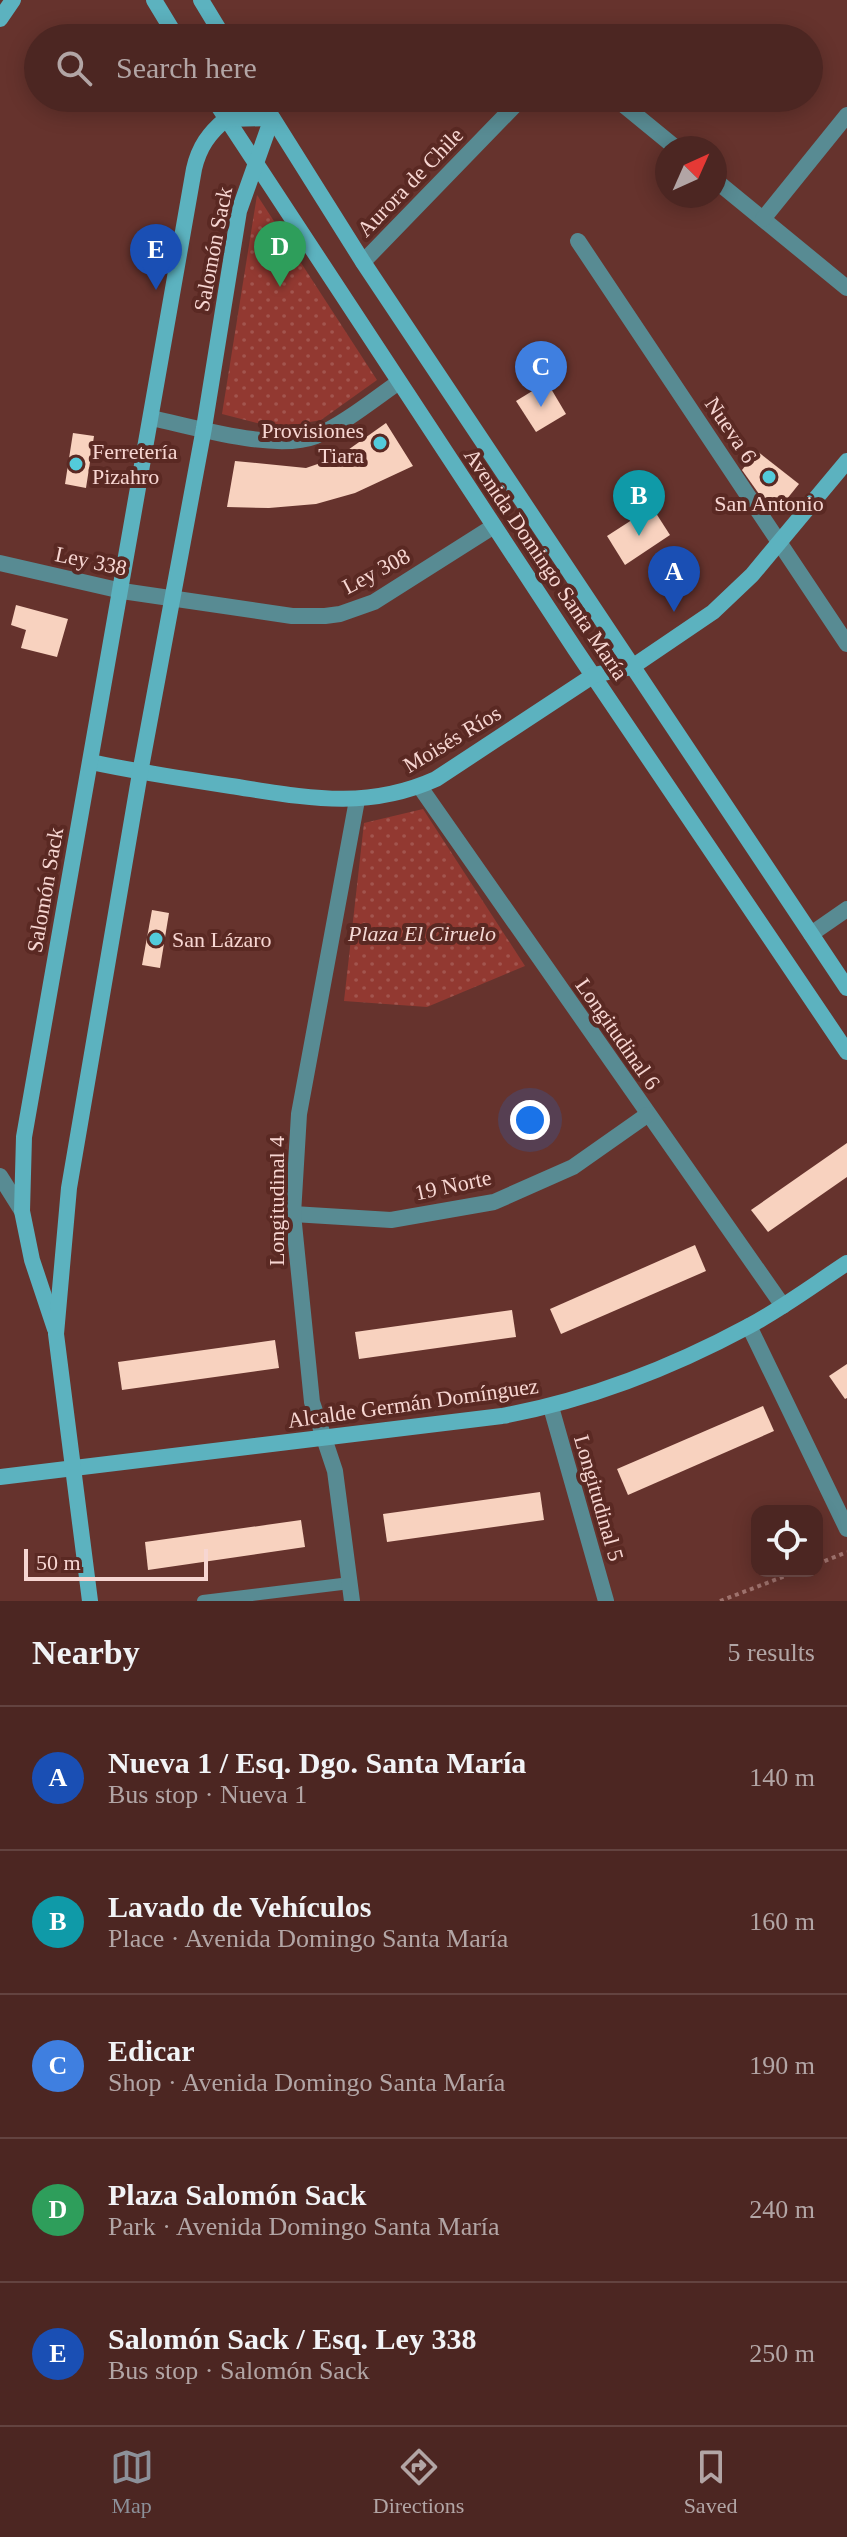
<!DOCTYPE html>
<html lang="en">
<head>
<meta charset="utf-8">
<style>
	body { margin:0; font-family:"Times New Roman",serif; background:#532e2a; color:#f1f3f6 }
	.controls { position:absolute; right:24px; bottom:24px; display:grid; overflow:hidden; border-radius:16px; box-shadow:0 4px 20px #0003 }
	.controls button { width:72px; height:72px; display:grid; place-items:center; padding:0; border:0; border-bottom:2px solid #634340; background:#4c2622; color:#f1f3f6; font:40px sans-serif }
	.compass { position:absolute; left:655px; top:136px; width:72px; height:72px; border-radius:50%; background:#4c2622; box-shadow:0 4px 20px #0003; rotate:45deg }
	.scale { position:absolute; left:24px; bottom:20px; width:184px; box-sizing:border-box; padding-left:8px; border:4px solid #f7d6d2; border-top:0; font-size:22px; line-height:28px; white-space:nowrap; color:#f7d6d2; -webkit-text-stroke:6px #5a2923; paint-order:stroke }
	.you { position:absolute; left:530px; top:1120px; width:28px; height:28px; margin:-20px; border:6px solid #fff; border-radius:50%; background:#1a73e8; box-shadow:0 0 0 12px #1a73e833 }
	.badge { display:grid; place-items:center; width:52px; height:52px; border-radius:50%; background:#8c9099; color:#fff; font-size:26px; font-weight:700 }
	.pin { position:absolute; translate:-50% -66px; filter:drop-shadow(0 2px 4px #0008) }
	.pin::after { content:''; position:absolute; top:42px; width:28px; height:24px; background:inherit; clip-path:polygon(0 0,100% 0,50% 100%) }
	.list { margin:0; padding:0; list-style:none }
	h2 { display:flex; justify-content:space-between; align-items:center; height:104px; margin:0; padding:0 32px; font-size:34px }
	h2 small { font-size:26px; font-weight:400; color:#b2a5a5 }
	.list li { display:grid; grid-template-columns:52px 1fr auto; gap:24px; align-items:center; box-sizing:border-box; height:144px; padding:0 32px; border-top:2px solid #634340 }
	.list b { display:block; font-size:30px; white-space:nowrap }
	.list p { margin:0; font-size:26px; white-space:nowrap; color:#b2a5a5 }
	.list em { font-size:26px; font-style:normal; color:#b2a5a5 }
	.icon { flex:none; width:44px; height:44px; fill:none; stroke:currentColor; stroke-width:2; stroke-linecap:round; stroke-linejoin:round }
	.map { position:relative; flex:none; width:847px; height:1601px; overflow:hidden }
	.search { position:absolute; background:#4c2622; box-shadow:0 4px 20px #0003; left:24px; right:24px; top:24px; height:88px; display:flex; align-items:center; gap:20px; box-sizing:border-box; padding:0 28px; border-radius:44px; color:#b2a5a5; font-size:30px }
	.sheet { height:824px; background:#4c2622 }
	nav { display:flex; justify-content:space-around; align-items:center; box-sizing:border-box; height:112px; border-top:2px solid #634340; background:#4c2622; font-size:22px; color:#b2a5a5 }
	nav a { display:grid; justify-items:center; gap:4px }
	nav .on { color:#8c9099 }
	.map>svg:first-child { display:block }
</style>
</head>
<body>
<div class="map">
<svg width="847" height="1601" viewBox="0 0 847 1601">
	<defs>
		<pattern id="park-dots" width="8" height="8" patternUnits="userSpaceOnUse" patternTransform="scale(2)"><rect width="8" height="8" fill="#923931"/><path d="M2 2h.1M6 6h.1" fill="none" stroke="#a2554e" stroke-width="1.8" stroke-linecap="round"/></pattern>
	</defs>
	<rect width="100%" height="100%" fill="#66332d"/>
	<g fill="url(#park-dots)">
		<path d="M 257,195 L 377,380 L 321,420 L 277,428 L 222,414 Z"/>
		<path d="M 423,809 L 525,966 L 427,1007 L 344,1001 L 364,823 Z"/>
	</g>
	<g fill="#f8d2bf">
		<path d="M 547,382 L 566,414 L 536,432 L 516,401 Z"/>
		<path d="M 386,423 L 413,466 L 355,493 L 316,504 L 269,508 L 227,507 L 235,461 L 306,468 L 338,457 Z"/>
		<path d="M 73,433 L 94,436 L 86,488 L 65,484 Z"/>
		<path d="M 757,451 L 799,484 L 774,515 L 742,470 Z"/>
		<path d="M 652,507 L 670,535 L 625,565 L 607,536 Z"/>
		<path d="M 16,605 L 68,619 L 57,657 L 21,648 L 26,630 L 11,625 Z"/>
		<path d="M 152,910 L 169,913 L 160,968 L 142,965 Z"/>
		<path d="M 847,1143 L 847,1177 L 768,1232 L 751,1210 Z"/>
		<path d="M 695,1245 L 706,1271 L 561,1334 L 550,1309 Z"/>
		<path d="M 512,1310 L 516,1337 L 359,1359 L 355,1332 Z"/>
		<path d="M 275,1340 L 279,1368 L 122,1390 L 118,1362 Z"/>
		<path d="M 847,1364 L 847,1398 L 845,1399 L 829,1376 Z"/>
		<path d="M 763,1406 L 774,1431 L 628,1495 L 617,1469 Z"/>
		<path d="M 540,1492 L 544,1520 L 387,1542 L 383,1514 Z"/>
		<path d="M 301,1520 L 305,1547 L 148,1570 L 145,1542 Z"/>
	</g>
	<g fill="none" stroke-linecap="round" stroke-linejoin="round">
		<g stroke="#9e726d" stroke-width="4" stroke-dasharray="4 4" stroke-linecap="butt">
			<path d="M 817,1564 L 847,1552"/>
			<path d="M 720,1601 L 798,1571"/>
		</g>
		<path stroke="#588b93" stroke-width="12" d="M 203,1601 L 350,1583"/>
		<g stroke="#588b93" stroke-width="16">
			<path d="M 615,98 L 676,148"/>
			<path d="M 715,180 L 847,288"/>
			<path d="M 763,219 L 847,115"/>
			<path d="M 578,241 L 847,644"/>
			<path d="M 363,262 L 522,98"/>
			<path d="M 151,418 C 195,427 275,452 316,436 C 345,423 373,400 399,382"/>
			<path d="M 0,563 L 122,591 L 292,616 L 325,616 L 340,614 L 374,602 L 494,526"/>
			<path d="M 420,787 L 783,1306"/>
			<path d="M 811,934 L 847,909"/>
			<path d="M 0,1176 L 22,1211"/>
			<path d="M 293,1214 L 391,1220 L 494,1202 L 573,1167 L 647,1115"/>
			<path d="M 749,1326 L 847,1529"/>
			<path d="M 551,1407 L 606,1601"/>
			<path d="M 352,1601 L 335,1471 L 312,1402 L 293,1214 L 299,1114 L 357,800"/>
		</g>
		<g stroke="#5cb2bf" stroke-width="16">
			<path d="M 154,0 L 177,38"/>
			<path d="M 201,0 L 224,38"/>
			<path d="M 0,19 L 13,0"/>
			<path d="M 213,98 L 575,649 L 847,1052"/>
			<path d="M 260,98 L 363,262 L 847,988"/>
			<path d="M 91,762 C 137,772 184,779 231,786 C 304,797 365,811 436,779 L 594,675 L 632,667 L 713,612 L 752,575 L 847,461"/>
			<path d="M 55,1329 L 32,1260 L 22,1211 L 24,1137 L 194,169 C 199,147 209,133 226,119 L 272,118"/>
			<path d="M 0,1477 L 502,1416 C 589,1400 671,1368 749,1326 C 783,1308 815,1284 847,1263"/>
			<path d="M 90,1601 L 56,1334 L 69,1188 L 140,773 L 204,428 L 239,211 L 272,118"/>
		</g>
	</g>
	<g fill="#53cbdb" stroke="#5a2923" stroke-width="3">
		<circle cx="380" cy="443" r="8"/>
		<circle cx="76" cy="464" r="8"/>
		<circle cx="769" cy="477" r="8"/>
		<circle cx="156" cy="939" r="8"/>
	</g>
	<g text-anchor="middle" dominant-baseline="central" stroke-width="8" stroke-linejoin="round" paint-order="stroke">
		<g font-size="22" fill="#f7d6d2" stroke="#5a2923">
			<text transform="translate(410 182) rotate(-46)">Aurora de Chile</text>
			<text transform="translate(213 249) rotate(-79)">Salomón Sack</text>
			<text transform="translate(731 430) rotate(56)">Nueva 6</text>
			<text transform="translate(91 561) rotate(12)">Ley 338</text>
			<text transform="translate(546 564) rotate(56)">Avenida Domingo Santa María</text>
			<text transform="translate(376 571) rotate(-28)">Ley 308</text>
			<text transform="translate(452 739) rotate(-31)">Moisés Ríos</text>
			<text transform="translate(45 890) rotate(-80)">Salomón Sack</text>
			<text transform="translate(618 1034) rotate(55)">Longitudinal 6</text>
			<text transform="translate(453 1185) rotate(-12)">19 Norte</text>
			<text transform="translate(276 1201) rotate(-90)">Longitudinal 4</text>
			<text transform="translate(413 1403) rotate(-8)">Alcalde Germán Domínguez</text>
			<text transform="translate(599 1498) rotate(74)">Longitudinal 5</text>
		</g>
		<g font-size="22" fill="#f7d6d2" stroke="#5a2923" text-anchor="start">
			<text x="364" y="430" text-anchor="end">Provisiones<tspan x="364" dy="25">Tiara</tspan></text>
			<text x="92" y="451">Ferretería<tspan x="92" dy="25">Pizahro</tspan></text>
			<text x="769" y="503" text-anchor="middle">San Antonio</text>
			<text x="172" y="939">San Lázaro</text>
		</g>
		<g font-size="22" font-style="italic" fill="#f5d9d5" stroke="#5a2923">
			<text x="422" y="933">Plaza El Ciruelo</text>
		</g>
	</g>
</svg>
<div class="controls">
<button><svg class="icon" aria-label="locate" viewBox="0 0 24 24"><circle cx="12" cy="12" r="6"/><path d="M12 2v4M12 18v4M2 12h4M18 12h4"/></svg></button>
</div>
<svg class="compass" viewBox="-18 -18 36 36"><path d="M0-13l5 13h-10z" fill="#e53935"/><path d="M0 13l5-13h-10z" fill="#b2a5a5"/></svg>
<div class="scale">50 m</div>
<div class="you"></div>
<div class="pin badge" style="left:674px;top:612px;background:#1a4fb4">A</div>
<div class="pin badge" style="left:639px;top:536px;background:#0f9aa8">B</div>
<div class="pin badge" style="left:541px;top:407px;background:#3f7fe0">C</div>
<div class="pin badge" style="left:280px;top:287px;background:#2e9e5b">D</div>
<div class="pin badge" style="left:156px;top:290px;background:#1a4fb4">E</div>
<div class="search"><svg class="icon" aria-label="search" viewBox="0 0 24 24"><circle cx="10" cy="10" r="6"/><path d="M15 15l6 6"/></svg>Search here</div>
</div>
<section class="sheet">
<h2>Nearby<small>5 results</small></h2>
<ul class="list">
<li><span class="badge" style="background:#1a4fb4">A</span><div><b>Nueva 1 / Esq. Dgo. Santa María</b><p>Bus stop · Nueva 1</p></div><em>140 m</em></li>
<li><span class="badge" style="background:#0f9aa8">B</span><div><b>Lavado de Vehículos</b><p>Place · Avenida Domingo Santa María</p></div><em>160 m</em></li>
<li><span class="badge" style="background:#3f7fe0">C</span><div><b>Edicar</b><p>Shop · Avenida Domingo Santa María</p></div><em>190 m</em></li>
<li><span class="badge" style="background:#2e9e5b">D</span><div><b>Plaza Salomón Sack</b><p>Park · Avenida Domingo Santa María</p></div><em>240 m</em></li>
<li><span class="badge" style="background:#1a4fb4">E</span><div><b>Salomón Sack / Esq. Ley 338</b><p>Bus stop · Salomón Sack</p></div><em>250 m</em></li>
</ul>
</section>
<nav>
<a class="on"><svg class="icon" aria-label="map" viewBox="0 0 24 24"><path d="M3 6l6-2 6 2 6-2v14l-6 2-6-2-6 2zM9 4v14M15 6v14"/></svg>Map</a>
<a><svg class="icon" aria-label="directions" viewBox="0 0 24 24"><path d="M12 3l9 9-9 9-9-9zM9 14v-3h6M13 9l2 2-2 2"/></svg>Directions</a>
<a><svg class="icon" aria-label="saved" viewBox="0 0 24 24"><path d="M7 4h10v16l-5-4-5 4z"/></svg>Saved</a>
</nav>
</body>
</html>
